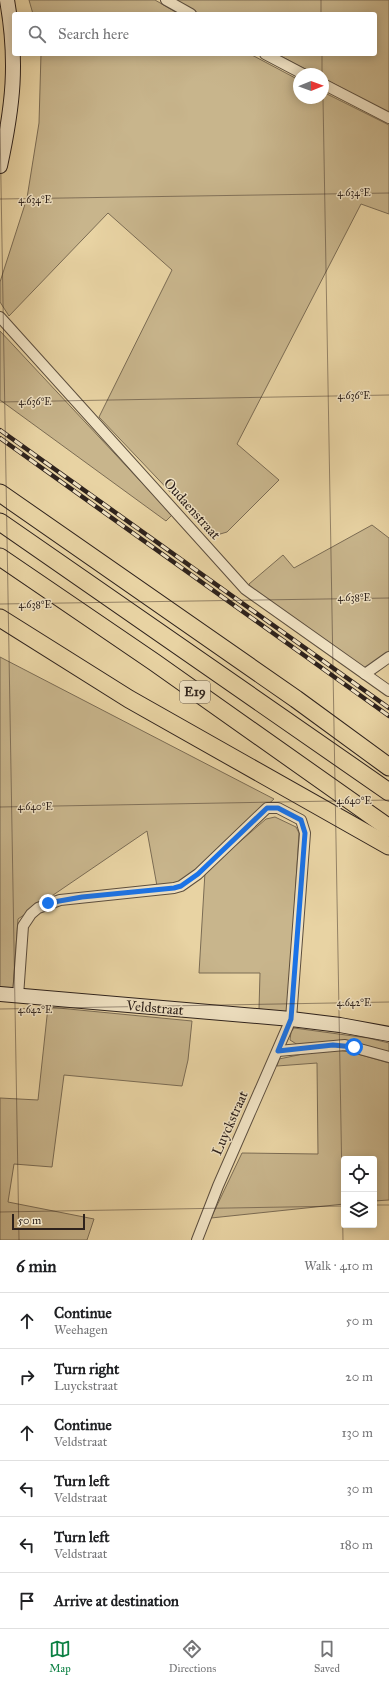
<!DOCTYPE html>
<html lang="en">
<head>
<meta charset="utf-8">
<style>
	body { margin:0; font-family:"IM FELL Great Primer",serif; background:#f2f2f2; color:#202124 }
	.controls { position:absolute; right:12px; bottom:12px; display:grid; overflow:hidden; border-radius:4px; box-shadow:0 2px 10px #0003 }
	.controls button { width:36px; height:36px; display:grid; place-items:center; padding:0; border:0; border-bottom:1px solid #e0e0e0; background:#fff; color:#202124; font:20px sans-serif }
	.compass { position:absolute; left:293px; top:68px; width:36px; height:36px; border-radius:50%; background:#fff; box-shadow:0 2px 10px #0003; rotate:89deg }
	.scale { position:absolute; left:12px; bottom:10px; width:73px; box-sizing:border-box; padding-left:4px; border:2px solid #2e221c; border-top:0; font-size:11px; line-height:14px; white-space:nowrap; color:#2e221c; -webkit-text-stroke:3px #f0e2c3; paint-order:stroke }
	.stop { position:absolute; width:12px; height:12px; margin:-9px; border:3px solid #1a73e8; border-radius:50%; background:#fff }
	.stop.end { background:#1a73e8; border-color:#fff; box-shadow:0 1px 4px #0008 }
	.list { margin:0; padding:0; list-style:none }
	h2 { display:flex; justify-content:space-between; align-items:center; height:52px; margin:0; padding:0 16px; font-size:17px }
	h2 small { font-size:13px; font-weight:400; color:#757577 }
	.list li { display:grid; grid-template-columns:26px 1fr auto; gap:12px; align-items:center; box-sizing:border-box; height:56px; padding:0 16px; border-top:1px solid #e0e0e0 }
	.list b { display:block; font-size:15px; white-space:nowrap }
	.list p { margin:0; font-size:13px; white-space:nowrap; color:#757577 }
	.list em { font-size:13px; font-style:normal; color:#757577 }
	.icon { flex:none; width:22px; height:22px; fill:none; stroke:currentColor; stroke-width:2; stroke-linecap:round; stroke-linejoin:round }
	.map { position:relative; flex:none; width:389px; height:1240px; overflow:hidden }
	.search { position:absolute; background:#fff; box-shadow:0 2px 10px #0003; left:12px; right:12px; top:12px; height:44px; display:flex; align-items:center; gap:10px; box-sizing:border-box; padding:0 14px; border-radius:4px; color:#757577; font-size:15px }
	.sheet { height:388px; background:#fff }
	nav { display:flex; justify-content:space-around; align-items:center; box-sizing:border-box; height:56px; border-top:1px solid #e0e0e0; background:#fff; font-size:11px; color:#757577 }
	nav a { display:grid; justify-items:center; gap:2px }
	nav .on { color:#0b8043 }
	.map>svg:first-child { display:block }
</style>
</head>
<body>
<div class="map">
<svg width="389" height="1240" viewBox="0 0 389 1240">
	<rect width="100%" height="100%" fill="#e8d3a3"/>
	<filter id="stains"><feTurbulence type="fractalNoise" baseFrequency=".005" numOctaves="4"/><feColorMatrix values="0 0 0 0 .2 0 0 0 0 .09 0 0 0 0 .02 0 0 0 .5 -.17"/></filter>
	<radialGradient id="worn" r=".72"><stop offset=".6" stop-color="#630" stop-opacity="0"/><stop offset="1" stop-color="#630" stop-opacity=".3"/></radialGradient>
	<g fill="#c8b58c" stroke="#7b6c54">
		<path d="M 29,0 L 155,0 L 179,14 L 33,14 Z"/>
		<path d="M 174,0 L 389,0 L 389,113 L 323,78 L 323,74 L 315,74 L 277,54 L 375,54 L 375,14 L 200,14 Z"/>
		<path d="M 41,54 L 250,54 L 299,80 L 299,98 L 323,98 L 323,92 L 389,125 L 389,214 L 361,204 L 237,444 L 279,480 L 227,532 L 210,537 L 196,519 L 99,417 L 172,270 L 108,213 L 9,316 L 0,302 L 0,282 L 27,198 L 39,123 Z"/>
		<path d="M 0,331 L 172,515 L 166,521 L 0,400 Z"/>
		<path d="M 372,525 L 389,538 L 389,653 L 366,668 L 362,667 L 250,587 L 249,584 L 283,555 L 294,568 Z"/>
		<path d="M 0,657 L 274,799 L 187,878 L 170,885 L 157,886 L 147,831 L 18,919 L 13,989 L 0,988 Z"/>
		<path d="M 275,817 L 296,827 L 299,833 L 288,1012 L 259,1009 L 260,973 L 199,973 L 205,872 L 266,819 Z"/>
		<path d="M 48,1007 L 192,1021 L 188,1060 L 182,1086 L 64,1075 L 52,1167 L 14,1164 L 8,1202 L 94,1219 L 87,1240 L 0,1240 L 0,1098 L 38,1100 Z"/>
		<path d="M 294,1028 L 368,1038 L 389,1043 L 389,1052 L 344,1041 L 298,1045 L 290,1040 L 291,1032 Z"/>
		<path d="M 336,1050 L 351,1052 L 389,1063 L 389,1200 L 374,1201 L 374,1159 L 344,1159 L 344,1204 L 211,1218 L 242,1153 L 318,1154 L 317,1063 L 277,1066 L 279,1059 L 308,1053 Z"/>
	</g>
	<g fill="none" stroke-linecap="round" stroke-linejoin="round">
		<defs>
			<g id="street">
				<path d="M 166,0 L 191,14"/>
				<path d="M 265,54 L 303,74"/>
				<path d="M 323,84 L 389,118"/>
				<path d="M 0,317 L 245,589 L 389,691"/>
				<path d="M 365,674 L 389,657"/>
				<path d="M 18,996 L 23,926 L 31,914 L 38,908 L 60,900 L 174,888 L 181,886 L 198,874 L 267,808 L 278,808 L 301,820 L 305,833 L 291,1019 L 218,1186 L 197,1240"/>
				<path d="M 278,1051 L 345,1045 L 389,1057"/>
			</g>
			<g id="secondary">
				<path d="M 0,166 C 13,106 18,62 7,0"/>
				<path d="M 0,994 L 291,1019 L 340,1025 L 389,1034"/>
			</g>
			<g id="highway">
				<path d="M 0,493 L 296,699 L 389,767"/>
				<path d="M 0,522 L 389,792"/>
				<path d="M 0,557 L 154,662 L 389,828"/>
				<path d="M 0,618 L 129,699 L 389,846"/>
			</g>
		</defs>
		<use href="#street" stroke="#5c4e3e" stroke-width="12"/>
		<use href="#secondary" stroke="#2e221c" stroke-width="16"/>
		<use href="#highway" stroke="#2e221c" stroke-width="19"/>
		<use href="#street" stroke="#f0e2c3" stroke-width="10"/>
		<use href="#secondary" stroke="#f0e2c3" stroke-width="14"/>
		<use href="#highway" stroke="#e8d3a3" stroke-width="17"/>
		<defs>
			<g id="rail">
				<path d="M 0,430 L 389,708"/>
				<path d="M 0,438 L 389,716"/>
			</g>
		</defs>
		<use href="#rail" stroke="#2e221c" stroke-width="4.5"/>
		<use href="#rail" stroke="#f0e2c3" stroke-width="3" stroke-dasharray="9" stroke-linecap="butt"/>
	</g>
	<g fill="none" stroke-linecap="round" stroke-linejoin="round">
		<path stroke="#1a73e8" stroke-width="5" d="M 48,903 L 82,897 L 174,888 L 181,886 L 198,874 L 267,808 L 278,808 L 301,820 L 305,833 L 291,1019 L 278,1051 L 333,1045 L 354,1047"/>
	</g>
	<path fill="none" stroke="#2e221c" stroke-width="1" stroke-opacity="0.45" d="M 321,0 L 321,14M 322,54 L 322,74M 323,98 L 343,1240M 0,125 L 19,1240M 0,199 L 389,193M 0,402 L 389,395M 0,604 L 389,598M 0,807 L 389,800M 0,1009 L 389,1002M 374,1205 L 389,1205M 0,1212 L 344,1206"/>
	<g text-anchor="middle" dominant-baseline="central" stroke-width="3" stroke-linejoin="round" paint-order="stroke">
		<rect fill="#f0e2c3" stroke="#685c4e" stroke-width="1" x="180" y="681" width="30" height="22" rx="3"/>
		<g font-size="13" font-weight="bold" fill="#2e221c">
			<text x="195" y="692">E19</text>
		</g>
		<g font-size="14" fill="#2e221c" stroke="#f0e2c3">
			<text transform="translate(192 509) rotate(48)">Oudaenstraat</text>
			<text transform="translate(155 1008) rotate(5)">Veldstraat</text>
			<text transform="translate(230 1123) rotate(-66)">Luyckstraat</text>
		</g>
	</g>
	<g font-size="10" text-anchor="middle" fill="#2e221c" stroke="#f0e2c3" stroke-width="3" stroke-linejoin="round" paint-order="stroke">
		<text x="354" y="196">4.634°E</text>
		<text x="35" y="203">4.634°E</text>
		<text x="354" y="399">4.636°E</text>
		<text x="35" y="405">4.636°E</text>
		<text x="354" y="601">4.638°E</text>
		<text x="35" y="608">4.638°E</text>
		<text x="354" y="804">4.640°E</text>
		<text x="35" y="810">4.640°E</text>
		<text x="354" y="1006">4.642°E</text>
		<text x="35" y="1013">4.642°E</text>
	</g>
	<rect width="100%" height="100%" filter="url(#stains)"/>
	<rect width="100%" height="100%" fill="url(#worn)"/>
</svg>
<div class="controls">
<button><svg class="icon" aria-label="locate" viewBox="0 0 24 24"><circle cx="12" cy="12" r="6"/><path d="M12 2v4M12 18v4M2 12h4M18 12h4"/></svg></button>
<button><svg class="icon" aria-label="layers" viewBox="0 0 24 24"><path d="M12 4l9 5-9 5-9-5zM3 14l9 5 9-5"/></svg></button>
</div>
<svg class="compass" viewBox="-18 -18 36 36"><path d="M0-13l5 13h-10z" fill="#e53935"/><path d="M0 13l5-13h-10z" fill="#757577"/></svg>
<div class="scale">50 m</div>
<div class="stop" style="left:354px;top:1047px"></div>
<div class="stop end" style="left:48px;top:903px"></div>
<div class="search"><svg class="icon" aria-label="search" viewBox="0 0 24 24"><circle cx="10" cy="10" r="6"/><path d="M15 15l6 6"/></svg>Search here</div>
</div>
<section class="sheet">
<h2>6 min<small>Walk · 410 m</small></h2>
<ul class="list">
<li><svg class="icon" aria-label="ahead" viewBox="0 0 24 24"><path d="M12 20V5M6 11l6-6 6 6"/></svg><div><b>Continue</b><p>Weehagen</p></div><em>50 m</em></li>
<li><svg class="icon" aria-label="right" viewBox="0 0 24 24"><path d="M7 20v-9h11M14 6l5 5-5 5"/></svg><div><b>Turn right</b><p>Luyckstraat</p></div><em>20 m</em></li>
<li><svg class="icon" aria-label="ahead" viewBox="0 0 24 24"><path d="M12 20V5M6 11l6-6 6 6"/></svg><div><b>Continue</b><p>Veldstraat</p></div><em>130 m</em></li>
<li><svg class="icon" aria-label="left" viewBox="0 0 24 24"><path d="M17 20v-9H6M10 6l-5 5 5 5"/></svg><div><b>Turn left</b><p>Veldstraat</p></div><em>30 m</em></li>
<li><svg class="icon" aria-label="left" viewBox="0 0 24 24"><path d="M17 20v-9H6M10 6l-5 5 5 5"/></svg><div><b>Turn left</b><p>Veldstraat</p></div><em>180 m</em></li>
<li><svg class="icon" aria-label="arrive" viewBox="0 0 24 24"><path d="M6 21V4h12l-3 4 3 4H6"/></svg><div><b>Arrive at destination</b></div></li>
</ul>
</section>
<nav>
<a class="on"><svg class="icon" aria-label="map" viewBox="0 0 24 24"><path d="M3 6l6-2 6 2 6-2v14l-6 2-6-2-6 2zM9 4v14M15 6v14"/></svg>Map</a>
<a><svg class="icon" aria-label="directions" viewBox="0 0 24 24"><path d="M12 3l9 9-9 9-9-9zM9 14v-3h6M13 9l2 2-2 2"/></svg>Directions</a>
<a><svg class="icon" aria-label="saved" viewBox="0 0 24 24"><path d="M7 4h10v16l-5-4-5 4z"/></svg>Saved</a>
</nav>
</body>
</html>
